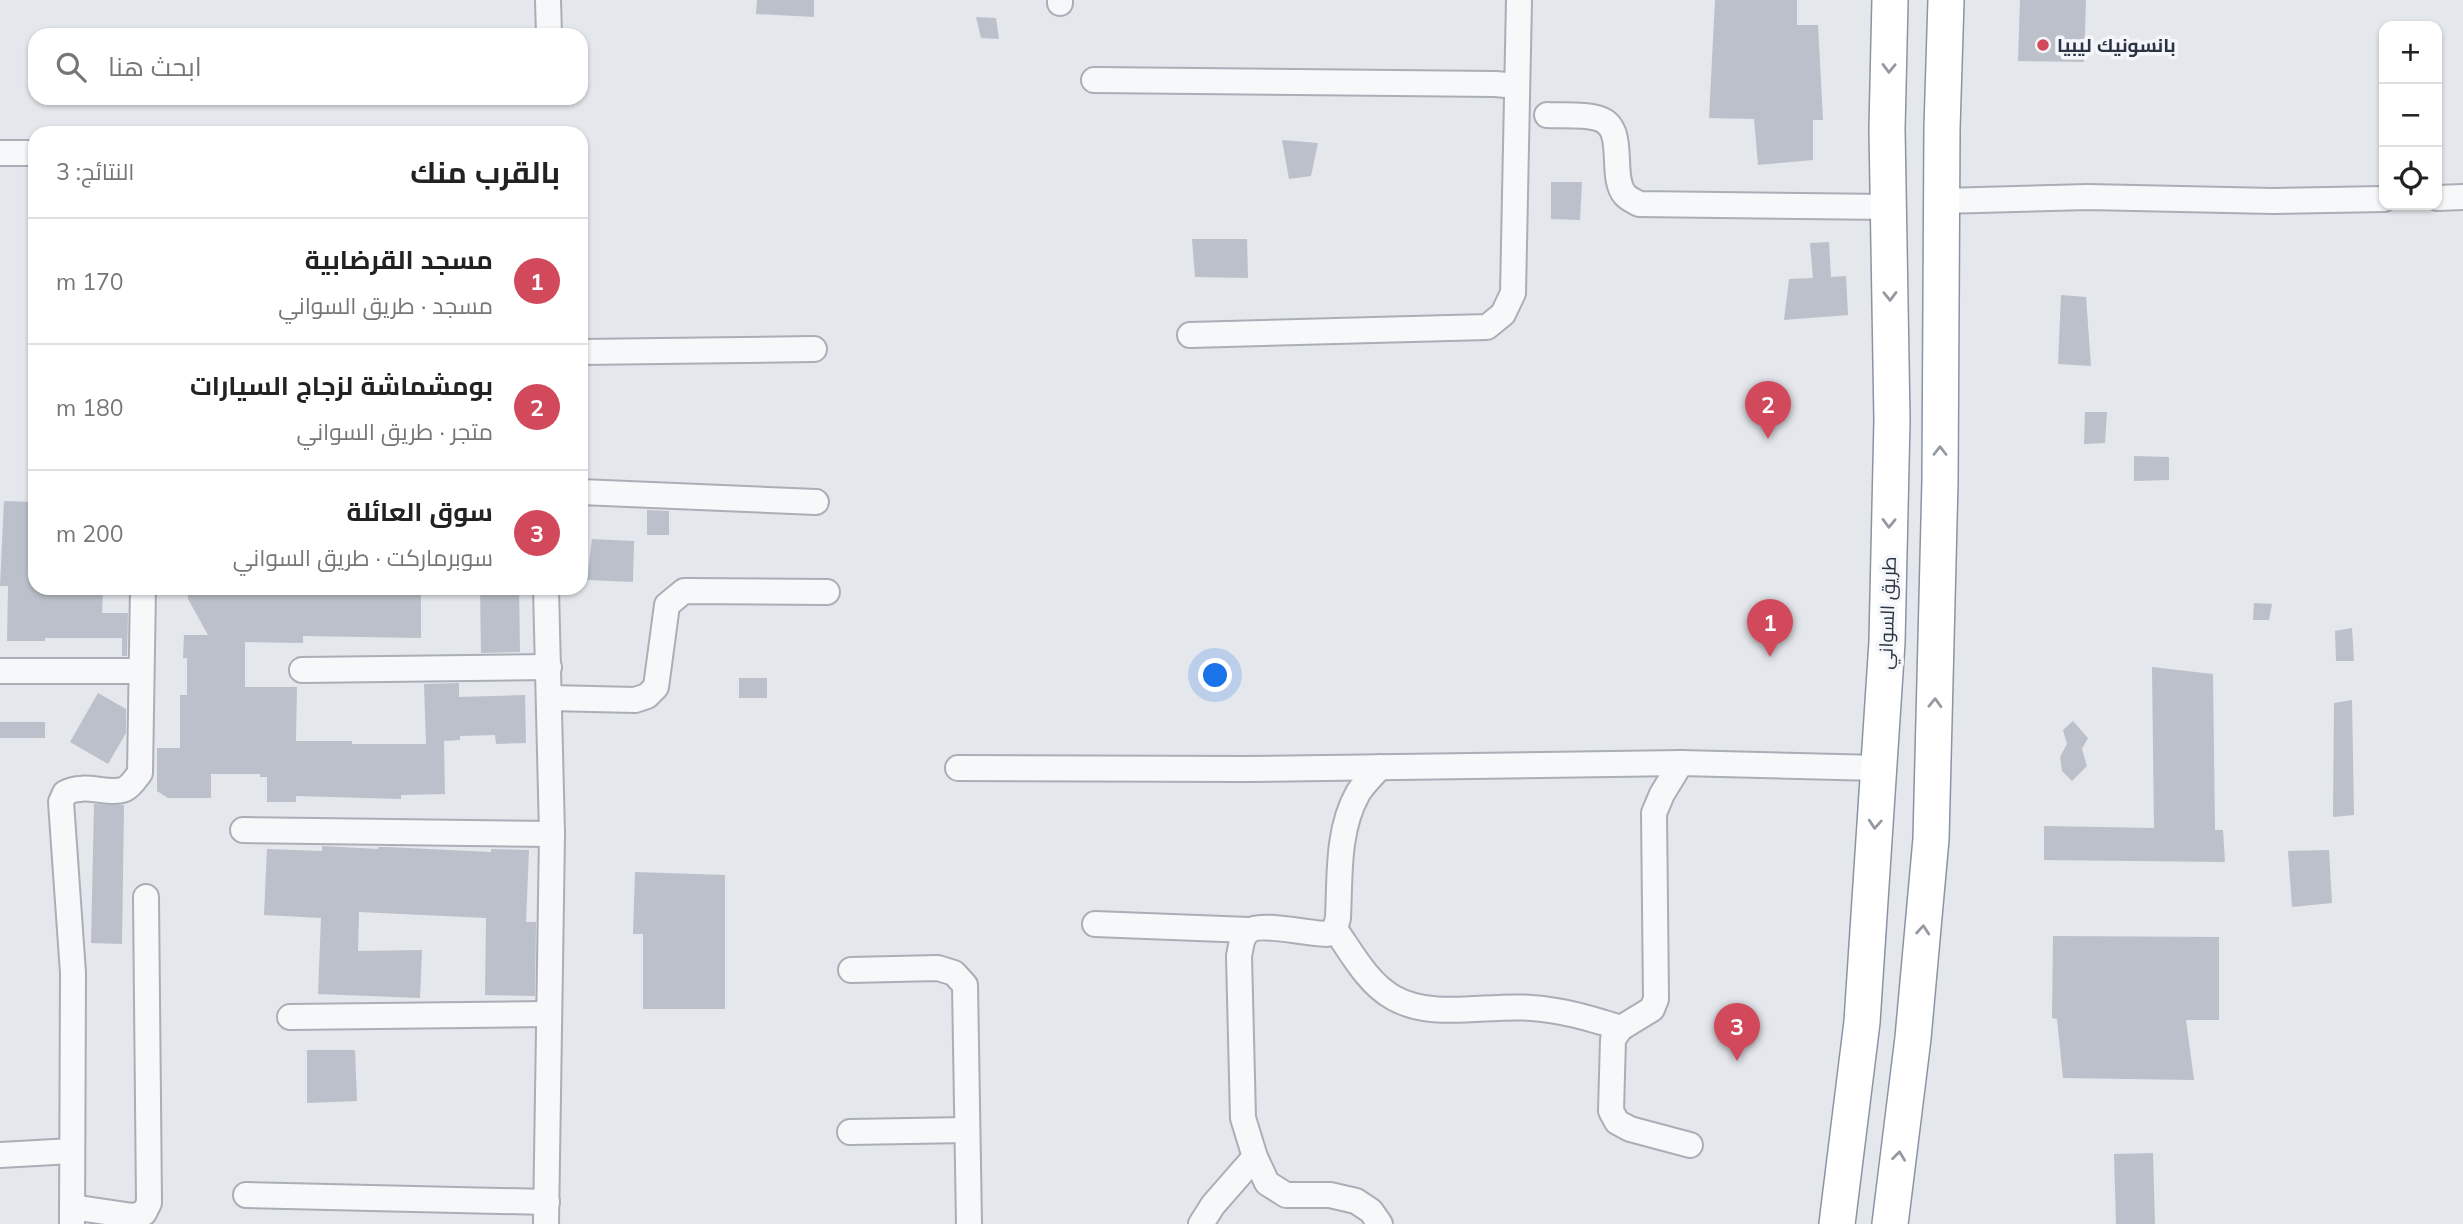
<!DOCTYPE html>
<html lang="ar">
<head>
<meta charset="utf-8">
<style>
	body { margin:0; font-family:Mulish,Cairo,sans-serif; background:#f2f2f2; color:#222; direction:rtl }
	.controls { position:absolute; right:21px; top:21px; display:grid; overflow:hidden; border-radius:14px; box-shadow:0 2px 5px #0004 }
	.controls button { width:63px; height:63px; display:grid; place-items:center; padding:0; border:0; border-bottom:2px solid #e0e0e0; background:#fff; color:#222; font:35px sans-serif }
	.you { position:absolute; left:1216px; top:676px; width:24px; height:24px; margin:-18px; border:5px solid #fff; border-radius:50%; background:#1a73e8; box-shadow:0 0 0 10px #1a73e833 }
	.badge { display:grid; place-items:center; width:46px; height:46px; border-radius:50%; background:#d1495b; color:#fff; font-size:23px; font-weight:700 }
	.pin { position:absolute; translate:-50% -58px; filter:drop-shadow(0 2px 4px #0008) }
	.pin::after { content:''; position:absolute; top:37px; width:24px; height:21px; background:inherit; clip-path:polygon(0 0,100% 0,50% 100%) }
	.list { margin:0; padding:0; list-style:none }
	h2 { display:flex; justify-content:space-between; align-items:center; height:91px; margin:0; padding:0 28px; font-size:30px }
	h2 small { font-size:23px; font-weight:400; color:#767676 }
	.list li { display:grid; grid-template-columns:46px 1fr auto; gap:21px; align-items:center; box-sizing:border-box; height:126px; padding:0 28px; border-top:2px solid #e0e0e0 }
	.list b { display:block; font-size:26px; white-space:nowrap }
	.list p { margin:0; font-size:23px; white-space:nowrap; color:#767676 }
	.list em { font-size:23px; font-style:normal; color:#767676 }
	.icon { flex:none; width:38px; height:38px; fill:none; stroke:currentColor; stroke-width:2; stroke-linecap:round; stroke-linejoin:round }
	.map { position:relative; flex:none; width:2463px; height:1224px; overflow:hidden; direction:ltr }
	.search { position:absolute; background:#fff; box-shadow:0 2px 5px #0004; left:28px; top:28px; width:560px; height:77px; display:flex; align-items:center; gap:18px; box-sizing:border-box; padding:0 24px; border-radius:21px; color:#767676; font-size:26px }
	.panel { position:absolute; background:#fff; box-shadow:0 2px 5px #0004; left:28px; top:126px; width:560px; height:469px; border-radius:21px; direction:rtl }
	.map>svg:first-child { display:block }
</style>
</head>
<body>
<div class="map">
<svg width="2463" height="1224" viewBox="0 0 2463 1224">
	<rect width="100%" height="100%" fill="#e4e7ec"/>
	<g fill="#bbc0ca">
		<path d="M 757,0 L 814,0 L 814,17 L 756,14 Z"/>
		<path d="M 1715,0 L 1797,0 L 1797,25 L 1818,25 L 1823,120 L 1813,120 L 1813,160 L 1758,165 L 1754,119 L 1709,118 Z"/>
		<path d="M 2020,0 L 2086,0 L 2084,62 L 2018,61 Z"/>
		<path d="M 976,17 L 996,18 L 999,39 L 981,38 Z"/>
		<path d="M 1282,140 L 1318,143 L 1311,176 L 1289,179 Z"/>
		<path d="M 1551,182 L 1582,182 L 1580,220 L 1551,219 Z"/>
		<path d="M 1192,239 L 1247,239 L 1248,278 L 1195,277 Z"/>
		<path d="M 1829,242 L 1831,277 L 1846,276 L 1848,315 L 1784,320 L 1789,279 L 1813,278 L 1810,243 Z"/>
		<path d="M 2061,295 L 2086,297 L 2091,366 L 2058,364 Z"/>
		<path d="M 2085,412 L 2107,412 L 2105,443 L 2084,444 Z"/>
		<path d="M 2134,456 L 2169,457 L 2169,480 L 2134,481 Z"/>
		<path d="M 4,501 L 35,502 L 35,588 L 103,590 L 102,613 L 128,613 L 127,656 L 122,656 L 122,638 L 45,638 L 45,641 L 7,641 L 8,586 L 0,586 Z"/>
		<path d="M 647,510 L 669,511 L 669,535 L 647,535 Z"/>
		<path d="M 592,539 L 634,541 L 633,582 L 587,580 Z"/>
		<path d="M 188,588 L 421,588 L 421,638 L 303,636 L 303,643 L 245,642 L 245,687 L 297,687 L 296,741 L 352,741 L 352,744 L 426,744 L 424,684 L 459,683 L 459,697 L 525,695 L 526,743 L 496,744 L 495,735 L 460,736 L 460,740 L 444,741 L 445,794 L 401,795 L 401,799 L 296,796 L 296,802 L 267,802 L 267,777 L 260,777 L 260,774 L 211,774 L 211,798 L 168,798 L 157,791 L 157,748 L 180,748 L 180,695 L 187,695 L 187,658 L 183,658 L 184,635 L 208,635 L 188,599 Z"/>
		<path d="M 480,588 L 519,588 L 520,652 L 481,653 Z"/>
		<path d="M 2254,603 L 2272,604 L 2269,620 L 2253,620 Z"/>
		<path d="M 2352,628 L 2354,661 L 2336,661 L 2335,631 Z"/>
		<path d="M 2152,667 L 2213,674 L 2215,830 L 2223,830 L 2225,862 L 2044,860 L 2044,826 L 2154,828 Z"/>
		<rect x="739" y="678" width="28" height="20"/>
		<path d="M 98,693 L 126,709 L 126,733 L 108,764 L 70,742 Z"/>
		<path d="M 2352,700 L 2354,815 L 2333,817 L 2334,703 Z"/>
		<path d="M 2073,721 L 2088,738 L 2082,749 L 2087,766 L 2072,781 L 2062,771 L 2060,757 L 2067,744 L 2063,730 Z"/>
		<rect x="0" y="722" width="45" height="16"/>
		<path d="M 94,804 L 124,805 L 122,944 L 91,943 Z"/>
		<path d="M 322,846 L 378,849 L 378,847 L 387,847 L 491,852 L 491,849 L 529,850 L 526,922 L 536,922 L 535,996 L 485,995 L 486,918 L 359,912 L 358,951 L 422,950 L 420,998 L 318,994 L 321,918 L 264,915 L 267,849 L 322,851 Z"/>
		<path d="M 2329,850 L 2332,903 L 2292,907 L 2288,851 Z"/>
		<path d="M 635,872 L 725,875 L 725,1009 L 643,1009 L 643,934 L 633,934 Z"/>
		<path d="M 2053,936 L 2219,937 L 2219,1020 L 2186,1020 L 2194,1080 L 2063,1078 L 2057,1019 L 2052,1018 Z"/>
		<path d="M 307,1050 L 355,1050 L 357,1101 L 307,1103 Z"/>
		<path d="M 2153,1153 L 2155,1224 L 2116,1224 L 2114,1154 Z"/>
	</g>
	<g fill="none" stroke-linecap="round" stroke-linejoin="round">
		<defs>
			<g id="minor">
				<path d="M 548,0 L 549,35"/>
				<path d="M 1060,3 L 1060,0"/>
				<path d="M 1094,80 L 1495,84 L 1517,86"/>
				<path d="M 1547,115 C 1563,116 1582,114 1597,118 C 1629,126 1608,175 1625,195 C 1629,199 1634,201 1639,204 L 1889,207"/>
				<path d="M 0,153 L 35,153"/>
				<path d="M 2437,198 L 2463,197"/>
				<path d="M 1942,201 L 2088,197 L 2273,201 L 2384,199"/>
				<path d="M 1190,335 L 1487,327 L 1503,314 L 1513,293 L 1519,0"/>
				<path d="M 581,352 L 814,349"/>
				<path d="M 581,492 L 816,502"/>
				<path d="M 546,588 L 552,834 L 546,1224"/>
				<path d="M 302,670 L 549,667"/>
				<path d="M 0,671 L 140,671"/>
				<path d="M 550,698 L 635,700 L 647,696 L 656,687 L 667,605 L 684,591 L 827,592"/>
				<path d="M 1681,763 L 1662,794 L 1654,813 L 1656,999 L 1652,1009 L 1621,1028 L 1613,1039 L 1611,1111 L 1617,1122 L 1630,1129 L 1690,1145"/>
				<path d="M 1380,767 C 1373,775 1364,783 1358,793 C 1337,830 1340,876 1338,918 L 1335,929 L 1327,934 C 1310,934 1260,922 1249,931 C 1241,936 1241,948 1239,956 L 1243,1118 L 1255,1157 L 1267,1183 L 1286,1195 L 1330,1195 L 1356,1201 L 1371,1211 L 1380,1224"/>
				<path d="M 958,768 L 1245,769 L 1681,763 L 1878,768"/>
				<path d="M 243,830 L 552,834"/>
				<path d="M 1095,924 L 1249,930"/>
				<path d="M 1335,929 C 1351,952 1368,984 1394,998 C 1433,1020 1489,1004 1532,1008 C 1563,1010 1592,1019 1621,1028"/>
				<path d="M 851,970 L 938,968 L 954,973 L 965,985 L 969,1224"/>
				<path d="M 290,1017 L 548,1014"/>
				<path d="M 850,1132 L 967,1130"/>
				<path d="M 0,1155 L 72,1151"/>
				<path d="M 246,1195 L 547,1202"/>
				<path d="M 72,1207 L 133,1216 L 144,1213 L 149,1203 L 146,897"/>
				<path d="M 72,1224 L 73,973 L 61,802 L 65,793 C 85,782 109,796 125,789 C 131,786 136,778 140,773 L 143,588"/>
				<path d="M 1201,1224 L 1213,1205 L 1255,1157"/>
			</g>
			<g id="highway">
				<path d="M 1837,1224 L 1862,1022 L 1887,642 L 1892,420 L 1887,129 L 1890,0"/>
				<path d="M 1890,1224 L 1913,1038 L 1931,839 L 1940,481 L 1942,128 L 1946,0"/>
			</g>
		</defs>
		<use href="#minor" stroke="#a9aeb7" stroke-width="28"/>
		<use href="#highway" stroke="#8b94a3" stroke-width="38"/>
		<use href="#minor" stroke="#f7f8fa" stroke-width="24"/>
		<use href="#highway" stroke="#fff" stroke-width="35"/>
	</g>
	<defs><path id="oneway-chevron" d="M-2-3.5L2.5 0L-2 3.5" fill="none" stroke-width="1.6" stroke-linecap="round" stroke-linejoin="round" transform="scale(1.75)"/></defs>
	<g stroke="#959aa2">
		<use href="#oneway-chevron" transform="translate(1889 68) rotate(91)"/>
		<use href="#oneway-chevron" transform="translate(1890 296) rotate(89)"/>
		<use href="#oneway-chevron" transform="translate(1940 451) rotate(-90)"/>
		<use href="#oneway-chevron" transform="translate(1889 523) rotate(91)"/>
		<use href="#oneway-chevron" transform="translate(1935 703) rotate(-88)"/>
		<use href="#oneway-chevron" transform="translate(1875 824) rotate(94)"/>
		<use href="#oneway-chevron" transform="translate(1923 930) rotate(-85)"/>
		<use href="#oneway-chevron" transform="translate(1899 1156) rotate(-83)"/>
	</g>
	<circle fill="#d1495b" stroke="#f4f6f9" stroke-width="2.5" cx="2043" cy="45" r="7"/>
	<g text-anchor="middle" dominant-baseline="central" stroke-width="7" stroke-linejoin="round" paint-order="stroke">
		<g font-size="19" font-weight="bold" fill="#2b3445" stroke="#f4f6f9" text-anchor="start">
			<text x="2057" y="45">بانسونيك ليبيا</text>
		</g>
		<g font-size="19" fill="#2b3445" stroke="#f4f6f9">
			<text transform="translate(1887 613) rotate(-88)">طريق السواني</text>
		</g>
	</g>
</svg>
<div class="controls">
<button>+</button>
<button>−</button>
<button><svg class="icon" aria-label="locate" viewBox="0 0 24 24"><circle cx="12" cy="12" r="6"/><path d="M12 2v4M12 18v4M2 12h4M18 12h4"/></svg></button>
</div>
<div class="you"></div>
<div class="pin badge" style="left:1770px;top:657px">1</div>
<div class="pin badge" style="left:1768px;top:439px">2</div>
<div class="pin badge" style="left:1737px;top:1061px">3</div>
<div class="search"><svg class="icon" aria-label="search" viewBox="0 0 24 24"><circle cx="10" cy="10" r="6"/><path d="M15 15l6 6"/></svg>ابحث هنا</div>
<section class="panel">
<h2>بالقرب منك<small>النتائج: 3</small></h2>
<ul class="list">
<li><span class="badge">1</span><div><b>مسجد القرضابية</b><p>مسجد · طريق السواني</p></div><em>170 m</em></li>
<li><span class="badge">2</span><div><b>بومشماشة لزجاج السيارات</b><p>متجر · طريق السواني</p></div><em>180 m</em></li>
<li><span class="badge">3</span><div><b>سوق العائلة</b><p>سوبرماركت · طريق السواني</p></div><em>200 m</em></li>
</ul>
</section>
</div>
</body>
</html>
